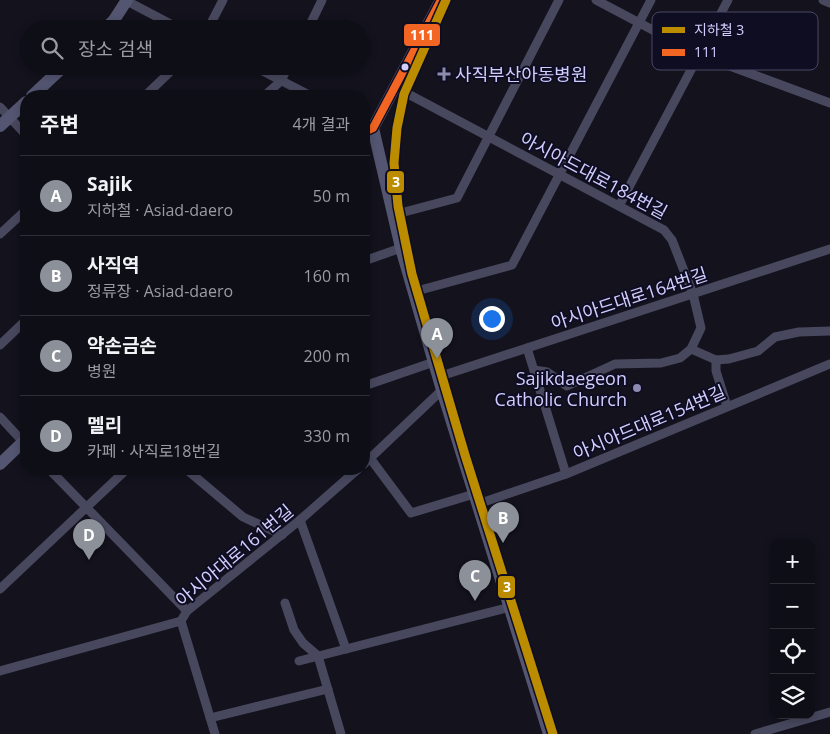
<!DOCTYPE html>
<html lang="ko">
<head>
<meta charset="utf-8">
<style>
	body { margin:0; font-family:"Open Sans","Noto Sans KR",sans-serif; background:#1c1c23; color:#f1f3f6 }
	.controls { position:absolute; right:15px; bottom:15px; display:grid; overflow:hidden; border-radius:10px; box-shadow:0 2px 8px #0003 }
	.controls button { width:45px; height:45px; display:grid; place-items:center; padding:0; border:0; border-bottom:1px solid #2e2e35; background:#0e0e16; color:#f1f3f6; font:25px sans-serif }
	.you { position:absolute; left:491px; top:318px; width:18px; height:18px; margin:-12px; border:4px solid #fff; border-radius:50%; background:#1a73e8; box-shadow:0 0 0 8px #1a73e833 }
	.badge { display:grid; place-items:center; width:32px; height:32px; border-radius:50%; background:#8c9099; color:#fff; font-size:16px; font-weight:700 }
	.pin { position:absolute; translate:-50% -41px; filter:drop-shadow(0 1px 2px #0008) }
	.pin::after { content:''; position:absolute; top:26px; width:18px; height:15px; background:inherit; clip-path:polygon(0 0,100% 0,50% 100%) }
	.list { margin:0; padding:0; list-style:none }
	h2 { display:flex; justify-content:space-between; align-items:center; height:65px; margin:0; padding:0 20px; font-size:21px }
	h2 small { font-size:16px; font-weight:400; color:#9b9ca1 }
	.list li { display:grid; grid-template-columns:32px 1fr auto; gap:15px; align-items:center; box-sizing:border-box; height:80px; padding:0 20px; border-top:1px solid #2e2e35 }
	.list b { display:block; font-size:19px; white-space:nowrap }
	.list p { margin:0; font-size:16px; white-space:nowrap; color:#9b9ca1 }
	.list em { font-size:16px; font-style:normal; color:#9b9ca1 }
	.icon { flex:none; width:28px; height:28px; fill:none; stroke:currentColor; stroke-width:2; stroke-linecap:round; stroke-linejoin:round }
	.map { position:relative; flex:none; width:830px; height:734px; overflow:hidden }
	.search { position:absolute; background:#0e0e16; box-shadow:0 2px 8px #0003; left:20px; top:20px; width:350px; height:55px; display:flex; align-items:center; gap:12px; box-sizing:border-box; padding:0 18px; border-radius:28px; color:#9b9ca1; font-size:19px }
	.panel { position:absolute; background:#0e0e16; box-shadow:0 2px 8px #0003; left:20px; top:90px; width:350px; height:385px; border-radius:20px }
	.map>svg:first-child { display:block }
</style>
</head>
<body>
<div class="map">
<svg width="830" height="734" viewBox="0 0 830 734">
	<rect width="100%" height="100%" fill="#13121d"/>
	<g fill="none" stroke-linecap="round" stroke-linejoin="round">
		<g stroke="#47485e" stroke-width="9">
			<path d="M 125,0 L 180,29"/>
			<path d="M 596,0 L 700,55 L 830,103"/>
			<path d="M 823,0 L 830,3"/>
			<path d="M 208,29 L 223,0"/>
			<path d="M 308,29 L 322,0"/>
			<path d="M 253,66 L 311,96"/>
			<path d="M 395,87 L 664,230 L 672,240 L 693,294 L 701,328 L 691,349"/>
			<path d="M 145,96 L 176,66"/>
			<path d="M 264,96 L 281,81 L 288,66"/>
			<path d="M 0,107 L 26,135"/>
			<path d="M 619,206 L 728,0"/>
			<path d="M 393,215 L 457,198 L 559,0"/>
			<path d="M 0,234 L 26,210"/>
			<path d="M 364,261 L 401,248"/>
			<path d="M 413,292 L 512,265 L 651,0"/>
			<path d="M 0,345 L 26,320"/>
			<path d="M 527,348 L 566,474"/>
			<path d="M 716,360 L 716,371 L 727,406"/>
			<path d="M 534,370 L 547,372 L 567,386 L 615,364 L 661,363 L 680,358 L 691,349 L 716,360 L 729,359 L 758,351 L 775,337 L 799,332 L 830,331"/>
			<path d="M 438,377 L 830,249"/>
			<path d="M 364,386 L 434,362"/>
			<path d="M 0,417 L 26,445"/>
			<path d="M 370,458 L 411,513 L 474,494"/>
			<path d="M 364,464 L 442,390"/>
			<path d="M 49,469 L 187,611"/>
			<path d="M 186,469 L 243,517 L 282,535"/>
			<path d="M 478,504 L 566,474 L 830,364"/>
			<path d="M 300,520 L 346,649"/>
			<path d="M 0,589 L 127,469"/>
			<path d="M 285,603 L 294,630 L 303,643 L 318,656 L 341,734"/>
			<path d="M 181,621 L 215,734"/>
			<path d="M 299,661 L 510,607"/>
			<path d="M 0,671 L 181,621 L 187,611 L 300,520 L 358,469"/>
			<path d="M 210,718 L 328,689"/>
			<path d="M 755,734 L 830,712"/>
		</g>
		<g stroke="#545571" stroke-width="12">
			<path d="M 441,0 L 373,128 L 401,248 L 442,390 L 549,734"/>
			<path d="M 105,29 L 114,20 L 127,0"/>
			<path d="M 32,96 L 64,66"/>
			<path d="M 0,126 L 26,102"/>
			<path d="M 0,464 L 26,439"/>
		</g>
		<defs>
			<path id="bus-1" d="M 364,132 L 373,128 L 441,0"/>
		</defs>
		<use href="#bus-1" stroke="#0f0d22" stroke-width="11"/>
		<use href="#bus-1" stroke="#f26522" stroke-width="8"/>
		<defs>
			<path id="metro-1" d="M 446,0 L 404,94 L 397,128 L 394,163 L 398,206 L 412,274 L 465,455 L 553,734"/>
		</defs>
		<use href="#metro-1" stroke="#0f0d22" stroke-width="12"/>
		<use href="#metro-1" stroke="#bb8c00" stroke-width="9"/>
	</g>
	<circle fill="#cfceff" stroke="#0f0d22" stroke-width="2" cx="405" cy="67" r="4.5"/>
	<g fill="#8d8cb0" stroke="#0f0d22" stroke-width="2">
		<path d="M441.5 66.5h5v5h5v5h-5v5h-5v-5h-5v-5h5z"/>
		<circle cx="637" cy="388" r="5"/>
	</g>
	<g text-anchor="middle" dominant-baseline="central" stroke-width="4" stroke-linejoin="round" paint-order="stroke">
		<g font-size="18" fill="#cfceff" stroke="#0f0d22" text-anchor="start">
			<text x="455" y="74">사직부산아동병원</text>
			<text x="627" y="378" text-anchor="end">Sajikdaegeon<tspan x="627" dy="21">Catholic Church</tspan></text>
		</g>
		<g font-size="18" fill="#cfceff" stroke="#0f0d22">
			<text transform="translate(594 175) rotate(28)">아시아드대로184번길</text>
			<text transform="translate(629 298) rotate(-18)">아시아드대로164번길</text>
			<text transform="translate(649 422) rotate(-23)">아시아드대로154번길</text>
			<text transform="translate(234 555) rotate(-40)">아시아대로161번길</text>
		</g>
	</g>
	<rect x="652" y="12" width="166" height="58" rx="8" fill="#0f0d22" stroke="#494764" stroke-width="1"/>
	<rect x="662" y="27" width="23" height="6" fill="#bb8c00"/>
	<rect x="662" y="49" width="23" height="7" fill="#f26522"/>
	<g font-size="14" fill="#cfceff">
		<text x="694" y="35">지하철 3</text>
		<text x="694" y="57">111</text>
	</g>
	<g stroke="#0f0d22" stroke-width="2">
		<rect x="403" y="23" width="38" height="24" rx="5" fill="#f26522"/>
		<rect x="386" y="170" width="19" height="24" rx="5" fill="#bb8c00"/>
		<rect x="497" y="575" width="19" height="24" rx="5" fill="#bb8c00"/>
	</g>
	<g font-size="14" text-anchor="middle" font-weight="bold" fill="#fff">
		<text x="422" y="40">111</text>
		<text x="396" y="187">3</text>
		<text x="507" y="592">3</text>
	</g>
</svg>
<div class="controls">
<button>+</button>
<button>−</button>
<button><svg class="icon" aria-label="locate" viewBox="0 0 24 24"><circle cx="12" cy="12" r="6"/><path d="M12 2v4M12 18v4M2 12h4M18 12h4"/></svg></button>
<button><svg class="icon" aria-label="layers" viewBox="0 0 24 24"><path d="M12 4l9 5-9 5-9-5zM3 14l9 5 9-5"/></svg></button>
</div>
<div class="you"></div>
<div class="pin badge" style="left:437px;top:359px">A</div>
<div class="pin badge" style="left:503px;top:543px">B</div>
<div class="pin badge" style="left:475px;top:601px">C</div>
<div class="pin badge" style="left:89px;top:560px">D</div>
<div class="search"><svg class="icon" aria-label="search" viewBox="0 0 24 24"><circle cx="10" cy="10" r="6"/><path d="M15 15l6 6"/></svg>장소 검색</div>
<section class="panel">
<h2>주변<small>4개 결과</small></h2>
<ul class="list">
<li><span class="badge">A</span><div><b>Sajik</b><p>지하철 · Asiad-daero</p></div><em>50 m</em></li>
<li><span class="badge">B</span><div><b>사직역</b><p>정류장 · Asiad-daero</p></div><em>160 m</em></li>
<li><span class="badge">C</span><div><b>약손금손</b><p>병원</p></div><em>200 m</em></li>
<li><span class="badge">D</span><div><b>멜리</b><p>카페 · 사직로18번길</p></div><em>330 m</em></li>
</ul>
</section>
</div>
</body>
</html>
